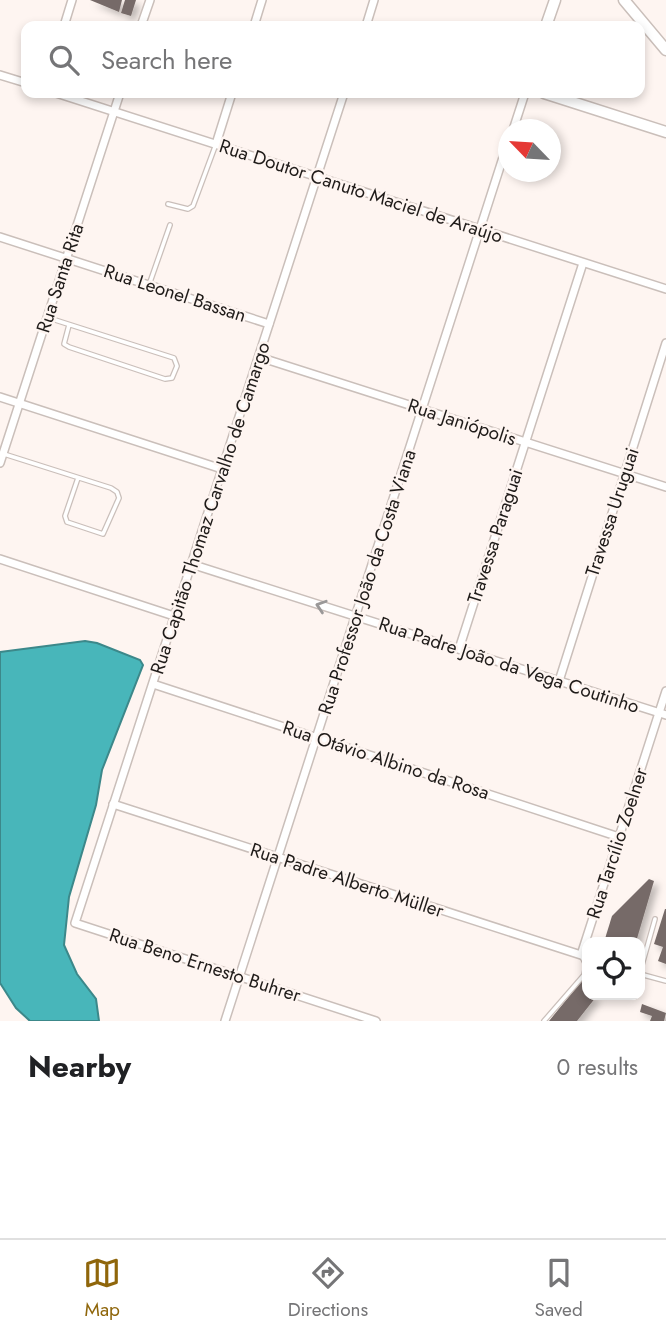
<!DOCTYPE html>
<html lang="en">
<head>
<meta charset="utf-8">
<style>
	body { margin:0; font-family:Jost,sans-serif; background:#f6f6f6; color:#202124 }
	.controls { position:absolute; right:21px; bottom:21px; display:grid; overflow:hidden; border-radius:14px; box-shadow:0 4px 10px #0003 }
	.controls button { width:63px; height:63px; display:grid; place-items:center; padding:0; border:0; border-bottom:2px solid #e0e0e0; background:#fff; color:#202124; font:35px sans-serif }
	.compass { position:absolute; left:498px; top:119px; width:63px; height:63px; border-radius:50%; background:#fff; box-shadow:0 4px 10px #0003; rotate:295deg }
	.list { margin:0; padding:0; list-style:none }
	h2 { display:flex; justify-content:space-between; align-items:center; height:91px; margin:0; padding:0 28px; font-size:30px }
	h2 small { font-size:23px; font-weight:400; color:#757577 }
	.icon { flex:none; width:38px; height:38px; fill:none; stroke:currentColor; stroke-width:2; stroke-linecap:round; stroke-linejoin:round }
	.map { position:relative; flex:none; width:666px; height:1021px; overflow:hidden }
	.search { position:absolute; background:#fff; box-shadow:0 4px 10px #0003; left:21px; right:21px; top:21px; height:77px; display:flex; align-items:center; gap:18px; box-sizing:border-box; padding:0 24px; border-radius:14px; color:#757577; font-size:26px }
	.sheet { height:217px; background:#fff }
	nav { display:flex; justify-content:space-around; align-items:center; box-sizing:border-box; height:98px; border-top:2px solid #e0e0e0; background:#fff; font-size:19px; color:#757577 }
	nav a { display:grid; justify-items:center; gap:4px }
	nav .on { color:#8f660b }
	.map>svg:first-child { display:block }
</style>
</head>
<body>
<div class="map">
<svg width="666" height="1021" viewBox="0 0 666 1021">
	<defs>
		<filter id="shadow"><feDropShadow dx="4.5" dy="4.5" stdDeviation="3.5" flood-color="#0004"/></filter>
	</defs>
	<rect width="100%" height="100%" fill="#fef5f1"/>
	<path fill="#48b6ba" stroke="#3c888a" stroke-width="2" d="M 85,641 L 97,643 L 140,660 L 143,665 L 102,770 L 96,805 L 69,897 L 64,945 L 77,974 L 96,999 L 99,1021 L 30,1021 L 16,1008 L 0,983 L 0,652 Z"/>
	<g fill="#766b68" filter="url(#shadow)">
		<path d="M 90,0 L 122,0 L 119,12 Z"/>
		<path d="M 125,0 L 136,0 L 131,16 L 121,13 Z"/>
		<path d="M 649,879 L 654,881 L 636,942 L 604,942 L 612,916 Z"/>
		<path d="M 665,909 L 666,909 L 666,964 L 658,961 L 663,947 L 654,944 Z"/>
		<path d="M 584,978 L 587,981 L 587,995 L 596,997 L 577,1021 L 549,1021 Z"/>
		<path d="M 642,1004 L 666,1013 L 664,1021 L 650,1021 L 652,1016 L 640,1012 Z"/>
	</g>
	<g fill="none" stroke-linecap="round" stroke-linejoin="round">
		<defs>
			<g id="lane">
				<path d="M 168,204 L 188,209 L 193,206 L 216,144"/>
				<path d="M 149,285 L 170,225"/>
				<path d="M 49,318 L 174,358 L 177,366 L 172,378 L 165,379 L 69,347 L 64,344 L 69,325"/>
				<path d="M 4,454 L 111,488 L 117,492 L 119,498 L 103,534 L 67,522 L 65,516 L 78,478"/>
				<path d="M 640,972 L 655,919"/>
				<path d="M 640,974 L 666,981"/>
				<path d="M 544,1021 L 584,975 L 586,965 L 581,955"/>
			</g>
			<g id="street">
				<path d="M 64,26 L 72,0"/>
				<path d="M 141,26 L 150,0"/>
				<path d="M 254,26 L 262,0"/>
				<path d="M 366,26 L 374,0"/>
				<path d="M 0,75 L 26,83"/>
				<path d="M 56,93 L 666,289"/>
				<path d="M 344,93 L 75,923 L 376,1021"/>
				<path d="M 513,130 L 525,93"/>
				<path d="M 216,144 L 232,93"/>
				<path d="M 0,237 L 269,324"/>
				<path d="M 259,357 L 666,487"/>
				<path d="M 0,397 L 222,469"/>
				<path d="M 0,463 L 120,93"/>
				<path d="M 0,559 L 174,616"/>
				<path d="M 191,564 L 666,715"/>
				<path d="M 459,649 L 583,263"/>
				<path d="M 559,681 L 666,343"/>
				<path d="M 153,684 L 619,837"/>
				<path d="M 113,804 L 581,955 L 666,691"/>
				<path d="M 225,1021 L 508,142"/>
			</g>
			<g id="secondary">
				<path d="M 624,0 L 666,50"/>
				<path d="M 546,26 L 555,0"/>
				<path d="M 544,93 L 666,132"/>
			</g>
		</defs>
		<use href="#lane" stroke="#cabfba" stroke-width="6"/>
		<use href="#street" stroke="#cabfba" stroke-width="10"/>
		<use href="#secondary" stroke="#cabfba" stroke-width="13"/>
		<use href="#lane" stroke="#fff" stroke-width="3.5"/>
		<use href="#street" stroke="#fff" stroke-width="7"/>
		<use href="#secondary" stroke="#fff" stroke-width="10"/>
	</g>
	<defs><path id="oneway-chevron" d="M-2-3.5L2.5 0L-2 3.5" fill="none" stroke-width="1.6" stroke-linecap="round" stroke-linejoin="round" transform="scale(1.75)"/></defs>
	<use stroke="#9a9898" href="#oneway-chevron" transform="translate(321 606) rotate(-162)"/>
	<g text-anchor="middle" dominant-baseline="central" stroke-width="5" stroke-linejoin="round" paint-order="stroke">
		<g font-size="19" fill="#1f1b19" stroke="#fef5f1">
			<text transform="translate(361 191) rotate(18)">Rua Doutor Canuto Maciel de Araújo</text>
			<text transform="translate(60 278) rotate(-72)">Rua Santa Rita</text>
			<text transform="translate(175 293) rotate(18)">Rua Leonel Bassan</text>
			<text transform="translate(462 422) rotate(18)">Rua Janiópolis</text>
			<text transform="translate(210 508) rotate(-72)">Rua Capitão Thomaz Carvalho de Camargo</text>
			<text transform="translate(612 512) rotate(-72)">Travessa Uruguai</text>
			<text transform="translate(495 536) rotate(-72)">Travessa Paraguai</text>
			<text transform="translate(367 582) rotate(-72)">Rua Professor João da Costa Viana</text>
			<text transform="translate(509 665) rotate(18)">Rua Padre João da Vega Coutinho</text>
			<text transform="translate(386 760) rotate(18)">Rua Otávio Albino da Rosa</text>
			<text transform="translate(617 843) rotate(-72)">Rua Tarcílio Zoelner</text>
			<text transform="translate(347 880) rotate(18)">Rua Padre Alberto Müller</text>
			<text transform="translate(205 965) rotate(18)">Rua Beno Ernesto Buhrer</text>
		</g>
	</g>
</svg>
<div class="controls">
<button><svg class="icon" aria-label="locate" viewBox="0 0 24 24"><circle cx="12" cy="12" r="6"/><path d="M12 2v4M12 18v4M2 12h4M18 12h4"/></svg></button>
</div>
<svg class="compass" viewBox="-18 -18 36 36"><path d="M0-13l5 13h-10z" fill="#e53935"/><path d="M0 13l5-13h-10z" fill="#757577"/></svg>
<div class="search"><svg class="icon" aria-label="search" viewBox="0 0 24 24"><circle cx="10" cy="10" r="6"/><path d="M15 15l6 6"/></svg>Search here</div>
</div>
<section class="sheet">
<h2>Nearby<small>0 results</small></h2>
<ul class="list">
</ul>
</section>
<nav>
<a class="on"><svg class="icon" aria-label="map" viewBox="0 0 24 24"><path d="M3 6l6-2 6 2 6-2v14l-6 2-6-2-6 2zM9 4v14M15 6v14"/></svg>Map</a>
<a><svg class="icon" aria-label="directions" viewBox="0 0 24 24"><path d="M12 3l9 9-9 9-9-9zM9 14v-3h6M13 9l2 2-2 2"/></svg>Directions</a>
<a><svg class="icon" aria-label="saved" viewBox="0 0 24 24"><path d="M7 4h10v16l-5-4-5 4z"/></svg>Saved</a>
</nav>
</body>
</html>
